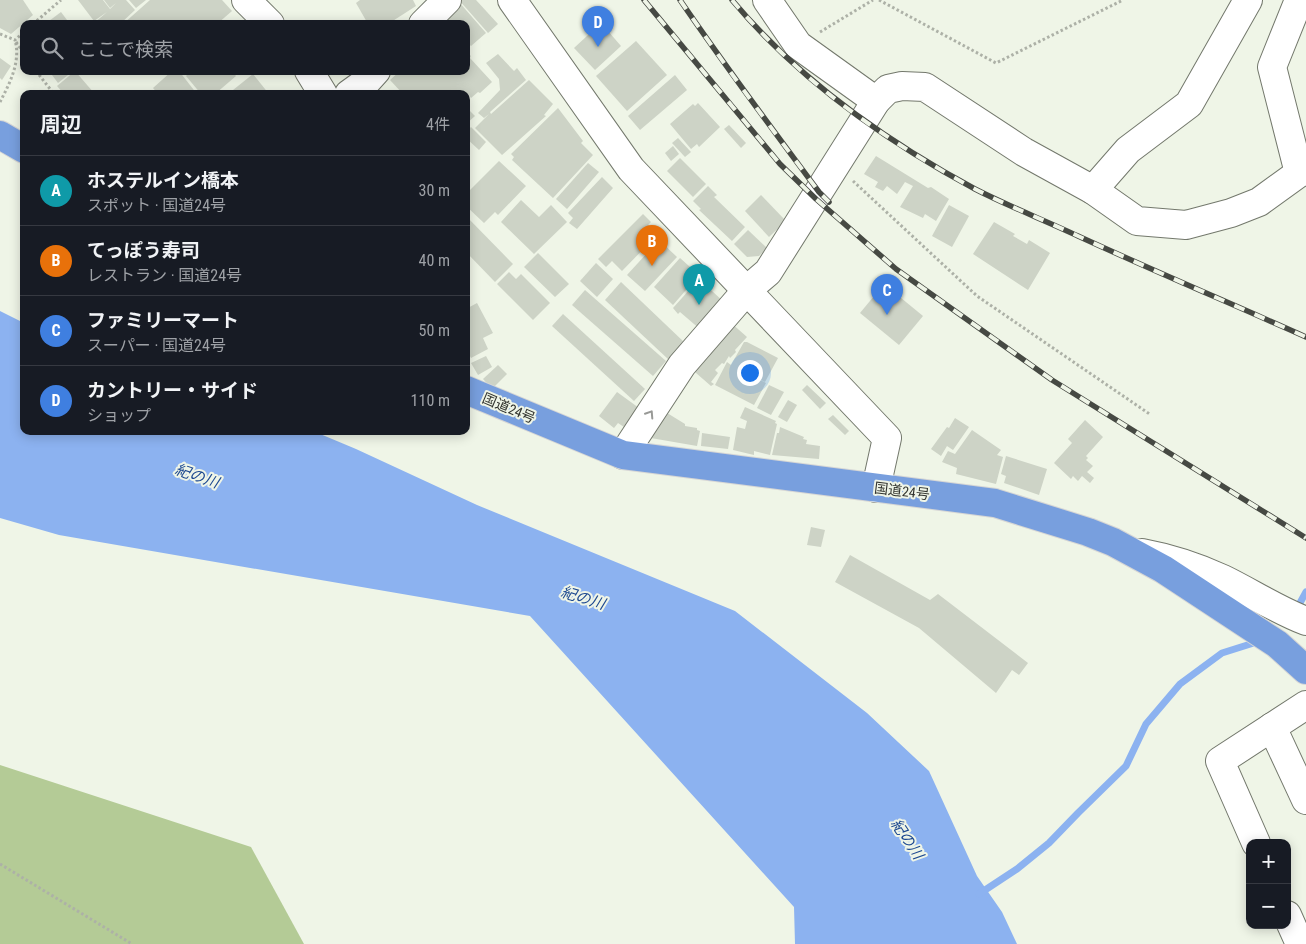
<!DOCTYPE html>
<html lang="ja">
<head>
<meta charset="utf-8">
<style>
	body { margin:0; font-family:"Roboto Condensed","Noto Sans JP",sans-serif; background:#20242c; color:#f1f3f6 }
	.controls { position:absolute; right:15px; bottom:15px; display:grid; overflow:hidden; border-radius:10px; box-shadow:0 2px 12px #0003 }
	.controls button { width:45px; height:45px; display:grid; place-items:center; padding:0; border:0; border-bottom:1px solid #363941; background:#171b24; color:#f1f3f6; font:25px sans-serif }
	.you { position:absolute; left:749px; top:372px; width:18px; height:18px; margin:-12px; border:4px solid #fff; border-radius:50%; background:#1a73e8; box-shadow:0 0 0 8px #1a73e833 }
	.badge { display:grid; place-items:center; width:32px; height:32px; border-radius:50%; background:#ea580c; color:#fff; font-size:16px; font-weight:700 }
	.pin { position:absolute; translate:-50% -41px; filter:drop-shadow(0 1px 2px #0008) }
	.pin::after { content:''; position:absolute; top:26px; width:18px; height:15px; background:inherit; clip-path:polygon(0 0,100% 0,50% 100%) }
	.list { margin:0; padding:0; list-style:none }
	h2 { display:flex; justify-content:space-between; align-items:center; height:65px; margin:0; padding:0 20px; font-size:21px }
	h2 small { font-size:16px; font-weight:400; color:#9ea1a6 }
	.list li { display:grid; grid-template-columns:32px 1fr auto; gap:15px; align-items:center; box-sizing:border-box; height:70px; padding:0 20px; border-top:1px solid #363941 }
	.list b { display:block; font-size:19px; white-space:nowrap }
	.list p { margin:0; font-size:16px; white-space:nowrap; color:#9ea1a6 }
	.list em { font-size:16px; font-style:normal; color:#9ea1a6 }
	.icon { flex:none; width:28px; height:28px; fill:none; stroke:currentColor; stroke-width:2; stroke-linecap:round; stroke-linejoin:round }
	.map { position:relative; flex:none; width:1306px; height:944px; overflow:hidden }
	.search { position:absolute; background:#171b24; box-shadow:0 2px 12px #0003; left:20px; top:20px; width:450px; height:55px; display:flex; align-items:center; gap:12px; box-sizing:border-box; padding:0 18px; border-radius:10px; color:#9ea1a6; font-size:19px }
	.panel { position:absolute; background:#171b24; box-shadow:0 2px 12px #0003; left:20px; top:90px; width:450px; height:345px; border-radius:10px }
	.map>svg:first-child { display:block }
</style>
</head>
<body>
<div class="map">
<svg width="1306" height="944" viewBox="0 0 1306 944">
	<rect width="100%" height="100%" fill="#eff5e7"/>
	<path fill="#b4cb96" d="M 0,765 L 251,847 L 304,944 L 0,944 Z"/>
	<path fill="#8cb2f0" d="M 0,311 L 24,323 L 24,431 L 313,431 L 356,449 L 477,505 L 735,611 L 867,713 L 929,771 L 977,876 L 1002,912 L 1017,944 L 795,944 L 794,907 L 530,616 L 59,535 L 0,518 Z"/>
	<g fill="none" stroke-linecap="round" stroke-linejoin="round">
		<g stroke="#8cb2f0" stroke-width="7">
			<path d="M 1295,612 L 1306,592"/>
			<path d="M 979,894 L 1017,869 L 1049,843 L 1078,813 L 1126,766 L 1146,724 L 1180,684 L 1222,653 L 1260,641"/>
		</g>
	</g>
	<g fill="#cdd3c6">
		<path d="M 0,0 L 23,0 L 33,15 L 11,34 L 0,28 Z"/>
		<path d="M 78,0 L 103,0 L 110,9 L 116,3 L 110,8 L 104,0 L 126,0 L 135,10 L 120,24 L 93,24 L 107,12 L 94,21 Z"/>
		<path d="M 129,0 L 146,0 L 136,8 Z"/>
		<path d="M 150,0 L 222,0 L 232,11 L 217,24 L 123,24 Z"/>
		<path d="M 360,0 L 413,0 L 416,6 L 388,24 L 368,24 L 356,3 Z"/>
		<path d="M 459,0 L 476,0 L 498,24 L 488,33 Z"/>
		<path d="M 459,2 L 486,33 L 471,46 L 466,41 L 466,24 L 451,24 L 444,16 Z"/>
		<path d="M 61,12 L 70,24 L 45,24 Z"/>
		<path d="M 601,23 L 621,46 L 595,70 L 574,48 Z"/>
		<path d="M 636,41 L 667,75 L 627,111 L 596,76 Z"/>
		<path d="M 466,51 L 471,56 L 470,58 L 492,82 L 480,93 L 478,92 L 471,98 L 469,95 L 466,97 L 466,94 L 403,94 L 390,80 L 400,71 L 466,71 Z"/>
		<path d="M 498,54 L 514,71 L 517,68 L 526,80 L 490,112 L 491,114 L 529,80 L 553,104 L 544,115 L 546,116 L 502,155 L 475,128 L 489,114 L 484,118 L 478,113 L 500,90 L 499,79 L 486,63 Z"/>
		<path d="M 0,58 L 11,66 L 2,80 L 0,78 Z"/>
		<path d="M 49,71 L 73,71 L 58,83 Z"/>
		<path d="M 75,71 L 94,93 L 93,94 L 64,94 L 57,86 Z"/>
		<path d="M 172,71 L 179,71 L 197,94 L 158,94 L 153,88 Z"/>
		<path d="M 191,71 L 232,71 L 236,76 L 215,94 L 201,94 L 186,76 Z"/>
		<path d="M 253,74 L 269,94 L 228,94 Z"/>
		<path d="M 675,75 L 687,90 L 640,130 L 628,116 Z"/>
		<path d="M 698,103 L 720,127 L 699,147 L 697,144 L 691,149 L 670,124 L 693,104 L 695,106 Z"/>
		<path d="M 466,107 L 475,116 L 466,124 Z"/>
		<path d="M 558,108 L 583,141 L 581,143 L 593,155 L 553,198 L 512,160 L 514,157 L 511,154 Z"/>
		<path d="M 729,125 L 746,143 L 741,148 L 724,129 Z"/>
		<path d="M 471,127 L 486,142 L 479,150 L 466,138 L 466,132 Z"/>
		<path d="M 678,138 L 691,152 L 685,157 L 672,143 Z"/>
		<path d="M 673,146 L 679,154 L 671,161 L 665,153 Z"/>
		<path d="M 876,156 L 928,188 L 931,187 L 949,199 L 936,221 L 925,214 L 923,218 L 900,207 L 913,186 L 905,182 L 897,194 L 887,186 L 883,191 L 875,187 L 878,182 L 864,174 Z"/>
		<path d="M 680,158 L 706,184 L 693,197 L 667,171 Z"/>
		<path d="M 499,161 L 526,186 L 498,215 L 495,212 L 484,223 L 466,206 L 466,194 Z"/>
		<path d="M 588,163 L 599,172 L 567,209 L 556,199 Z"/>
		<path d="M 602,177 L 613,188 L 577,229 L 569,223 L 573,218 L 568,213 Z"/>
		<path d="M 708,186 L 717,195 L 714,197 L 745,227 L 732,241 L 699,210 L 701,209 L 693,201 Z"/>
		<path d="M 761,195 L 786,221 L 769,237 L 745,211 Z"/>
		<path d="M 521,200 L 539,217 L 551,205 L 567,222 L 534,254 L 501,222 Z"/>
		<path d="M 949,205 L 969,216 L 952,247 L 932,236 Z"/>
		<path d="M 643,214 L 651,222 L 648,225 L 658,234 L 622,271 L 612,261 L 606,267 L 598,259 Z"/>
		<path d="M 466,216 L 513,264 L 495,282 L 466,252 Z"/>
		<path d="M 994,222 L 1015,234 L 1013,236 L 1027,244 L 1029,240 L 1050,253 L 1028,290 L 973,254 Z"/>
		<path d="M 748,230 L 767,248 L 759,256 L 747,257 L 734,244 Z"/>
		<path d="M 659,240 L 677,257 L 645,291 L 627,275 Z"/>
		<path d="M 538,253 L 569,284 L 555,297 L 524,267 Z"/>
		<path d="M 680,258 L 699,275 L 673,305 L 654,287 Z"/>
		<path d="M 596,263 L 613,279 L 597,297 L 580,281 Z"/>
		<path d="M 509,272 L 516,279 L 521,274 L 550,303 L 533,320 L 497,284 Z"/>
		<path d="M 699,279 L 725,303 L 701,330 L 680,312 L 678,314 L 673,308 Z"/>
		<path d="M 621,282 L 685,343 L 669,360 L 605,300 Z"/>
		<path d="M 884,284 L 923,316 L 899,345 L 860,313 Z"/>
		<path d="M 585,290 L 666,361 L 653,376 L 572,305 Z"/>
		<path d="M 477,303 L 493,333 L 483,338 L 488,349 L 471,358 L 466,349 L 466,309 Z"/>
		<path d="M 563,314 L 645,389 L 634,401 L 552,326 Z"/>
		<path d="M 730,322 L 747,337 L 735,350 L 736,352 L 730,358 L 729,356 L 724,364 L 722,363 L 715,370 L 718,373 L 711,382 L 714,384 L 711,386 L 688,366 Z"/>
		<path d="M 744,342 L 747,342 L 778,358 L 765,382 L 753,376 L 766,383 L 754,405 L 715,385 L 727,362 L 731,365 Z"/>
		<path d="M 486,356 L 492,367 L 478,375 L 471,363 Z"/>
		<path d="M 498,365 L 507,374 L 492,389 L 483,379 Z"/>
		<path d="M 769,385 L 784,392 L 771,415 L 757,408 Z"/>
		<path d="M 807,385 L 826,403 L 820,409 L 802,390 Z"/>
		<path d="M 617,392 L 639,408 L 624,427 L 618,423 L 614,428 L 599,416 Z"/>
		<path d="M 788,400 L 797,405 L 787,422 L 778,417 Z"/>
		<path d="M 745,407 L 776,421 L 775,423 L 777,424 L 770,455 L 754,451 L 754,455 L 733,450 L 737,427 L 745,429 L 747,421 L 740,418 Z"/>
		<path d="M 659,408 L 685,424 L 685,426 L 697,428 L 697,430 L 700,431 L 697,446 L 645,437 Z"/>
		<path d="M 833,415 L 849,431 L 845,435 L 828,419 Z"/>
		<path d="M 955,418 L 969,427 L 953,450 L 947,446 L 941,456 L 931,449 L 947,427 L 949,428 Z"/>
		<path d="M 1085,420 L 1103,437 L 1086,456 L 1088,458 L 1086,460 L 1093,466 L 1087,472 L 1094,478 L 1090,483 L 1082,476 L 1078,481 L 1073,476 L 1071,479 L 1054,463 L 1072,443 L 1068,439 Z"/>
		<path d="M 780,427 L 804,437 L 803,439 L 807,440 L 806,444 L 820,446 L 819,459 L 772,455 L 777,433 L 779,433 Z"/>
		<path d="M 972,430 L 1001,450 L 997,455 L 1003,457 L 996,484 L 956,474 L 957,468 L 942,462 L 948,451 L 955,454 Z"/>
		<path d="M 702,433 L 730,437 L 728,449 L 701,446 Z"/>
		<path d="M 1006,456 L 1047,469 L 1039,495 L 1004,483 L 1006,476 L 1001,474 Z"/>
		<path d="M 811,527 L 825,530 L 821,547 L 807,545 Z"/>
		<path d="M 850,555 L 930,600 L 938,594 L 1028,663 L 1019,675 L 1012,670 L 996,693 L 919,628 L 835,582 Z"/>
	</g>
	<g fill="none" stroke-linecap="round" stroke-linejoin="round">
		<defs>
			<g id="minor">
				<path d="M 246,0 L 270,24"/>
				<path d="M 512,0 L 631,169 L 887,438 L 876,488"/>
				<path d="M 767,0 L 798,45 L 876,101"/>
				<path d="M 423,24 L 447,0"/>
				<path d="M 309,71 L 323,94"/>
				<path d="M 349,94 L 367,81 L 376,71"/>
				<path d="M 1299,173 L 1272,67 L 1299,0"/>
				<path d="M 1093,190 L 1128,150 L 1189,104 L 1248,0"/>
				<path d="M 623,455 L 682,365 L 747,290 L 768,272 L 876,101 L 888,89 L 902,86 L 925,87 L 1024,152 L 1093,190 L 1137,221 L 1186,225 L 1231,213 L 1259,202 L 1306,168"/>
				<path d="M 1142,553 C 1169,558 1197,567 1223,579 C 1250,592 1277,610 1306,621"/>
				<path d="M 1272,727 L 1306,800"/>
				<path d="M 1256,843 L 1220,761 L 1306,705"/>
				<path d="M 1287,915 L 1300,944"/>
			</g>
			<g id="highway">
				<path d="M 0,135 L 24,149"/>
				<path d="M 466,390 L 623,455 L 995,503 L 1088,532 L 1113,542 L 1163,569 L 1277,644 L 1306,670"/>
			</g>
		</defs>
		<use href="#minor" stroke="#73786c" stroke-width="30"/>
		<use href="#highway" stroke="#d6d6d5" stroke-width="30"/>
		<g stroke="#adb1a7" stroke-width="3" stroke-dasharray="2.5 2.5" stroke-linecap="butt">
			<path d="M 879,0 L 996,63 L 1123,0"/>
			<path d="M 33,24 L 61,0"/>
			<path d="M 820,32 L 873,0"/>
			<path d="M 0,34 L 15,40 L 24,32"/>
			<path d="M 16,42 L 24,53"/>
			<path d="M 36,71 L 54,94"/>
			<path d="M 0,102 C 10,83 21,61 15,40"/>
			<path d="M 853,181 L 977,296 L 1151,415"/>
			<path d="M 0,864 L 132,944"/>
		</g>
		<use href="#minor" stroke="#fff" stroke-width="28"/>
		<use href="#highway" stroke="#789fde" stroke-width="28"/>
		<defs>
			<g id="rail">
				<path d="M 644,0 L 780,164 L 816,199 L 896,269 L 1052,380 L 1306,538"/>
				<path d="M 680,0 C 725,66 772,129 819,192 L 829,202"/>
				<path d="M 732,0 C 799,80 884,140 975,189 C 1008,206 1044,220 1078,236 C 1154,271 1230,303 1306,337"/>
			</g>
		</defs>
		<use href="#rail" stroke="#464943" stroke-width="5.5"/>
		<use href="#rail" stroke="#eff5e7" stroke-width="4" stroke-dasharray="11" stroke-linecap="butt"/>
	</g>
	<defs><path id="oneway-chevron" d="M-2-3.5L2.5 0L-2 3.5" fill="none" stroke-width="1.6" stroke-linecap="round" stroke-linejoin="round" transform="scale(1.25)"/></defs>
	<use stroke="#989996" href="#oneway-chevron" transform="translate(650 414) rotate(-57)"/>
	<g text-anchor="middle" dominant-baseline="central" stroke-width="4" stroke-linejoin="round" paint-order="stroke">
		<g font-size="14" fill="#31332e" stroke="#eff5e7">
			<text transform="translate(509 408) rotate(23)">国道24号</text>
			<text transform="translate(902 491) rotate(7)">国道24号</text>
		</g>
		<g font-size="15" font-style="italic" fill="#1c4890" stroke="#eff5e7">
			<text transform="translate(197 476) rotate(19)">紀の川</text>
			<text transform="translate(583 598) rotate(17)">紀の川</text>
			<text transform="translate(907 839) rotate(56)">紀の川</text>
		</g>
	</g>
</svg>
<div class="controls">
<button>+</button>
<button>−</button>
</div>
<div class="you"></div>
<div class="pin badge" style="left:699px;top:305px;background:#0f9aa8">A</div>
<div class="pin badge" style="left:652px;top:266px;background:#e8710a">B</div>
<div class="pin badge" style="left:887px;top:315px;background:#3f7fe0">C</div>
<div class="pin badge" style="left:598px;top:47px;background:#3f7fe0">D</div>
<div class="search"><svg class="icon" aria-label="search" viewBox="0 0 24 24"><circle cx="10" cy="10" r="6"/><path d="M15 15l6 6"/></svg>ここで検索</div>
<section class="panel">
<h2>周辺<small>4件</small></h2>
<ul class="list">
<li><span class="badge" style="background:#0f9aa8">A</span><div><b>ホステルイン橋本</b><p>スポット · 国道24号</p></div><em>30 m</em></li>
<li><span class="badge" style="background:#e8710a">B</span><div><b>てっぽう寿司</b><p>レストラン · 国道24号</p></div><em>40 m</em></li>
<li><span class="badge" style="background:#3f7fe0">C</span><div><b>ファミリーマート</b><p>スーパー · 国道24号</p></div><em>50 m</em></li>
<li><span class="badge" style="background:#3f7fe0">D</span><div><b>カントリー・サイド</b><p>ショップ</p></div><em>110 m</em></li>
</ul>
</section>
</div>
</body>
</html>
